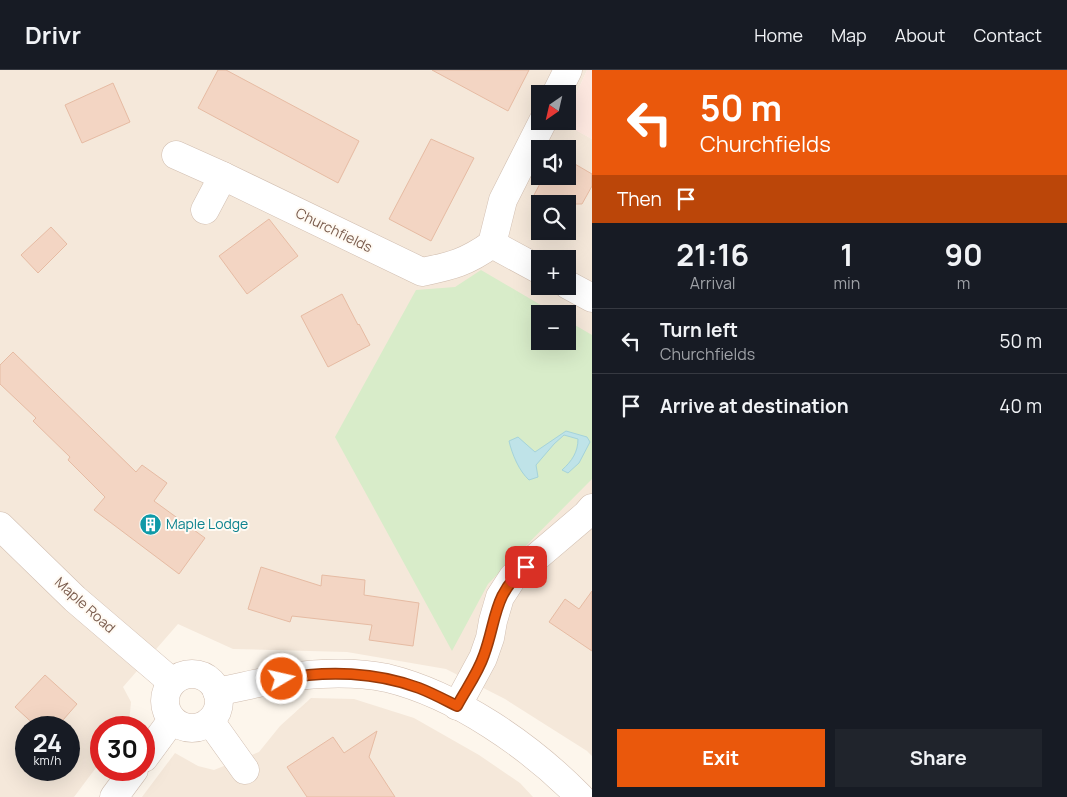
<!DOCTYPE html>
<html lang="en">
<head>
<meta charset="utf-8">
<style>
	:root { --surface:#171b24; --page:#20242c; --text:#f1f3f6; --muted:#9ea1a6; --line:#363941; --accent:#ea580c }
	body { margin:0; font-family:Manrope,sans-serif; background:var(--page); color:var(--text); height:100vh; display:flex; flex-direction:column; font-size:19px; white-space:nowrap }
	* { box-sizing:border-box; margin:0 }
	p { font-size:16px; color:var(--muted) }
	.icon { flex:none; width:28px; height:28px; fill:none; stroke:currentColor; stroke-width:2; stroke-linecap:round; stroke-linejoin:round }
	.map { position:relative; flex:1; overflow:hidden }
	.panel { display:flex; flex-direction:column; background:var(--surface); width:475px }
	.panel>* { flex:none }
	.banner { background:#ea580c; color:#fff; overflow:hidden }
	.needle { width:32px; rotate:214deg }
	.fabs { position:absolute; left:531px; top:15px; display:grid; gap:10px }
	.fabs a { display:grid; place-items:center; width:45px; height:45px; border-radius:0px; background:var(--surface); box-shadow:0 5px 20px #0002; font-size:25px }
	.speed { position:absolute; left:15px; top:646px; display:flex; gap:10px; font-size:25px; font-weight:700; text-align:center }
	.speed>* { display:grid; place-content:center; width:65px; height:65px; border-radius:50%; background:var(--surface); box-shadow:0 5px 20px #0002; line-height:1 }
	.speed small { font-size:12px; font-weight:400 }
	.speed .limit { border:8px solid #d22; background:#fff; color:#111 }
	.pin { position:absolute; display:grid; place-items:center; width:42px; height:42px; color:#fff; margin:-21px; border-radius:10px; box-shadow:0 2px 8px #0006 }
	.me { position:absolute; width:55px; margin:-28px; rotate:81deg; stroke-linejoin:round; filter:drop-shadow(0 0 4px #0008) }
	.turn { display:flex; align-items:center; gap:18px; height:105px; padding:0 25px; font-size:22px }
	.turn .icon { width:65px; height:65px; stroke-width:2.5 }
	.turn b { display:block; font-size:35px; line-height:42px }
	.then { display:flex; align-items:center; height:48px; padding:0 25px; background:#0003; gap:10px; font-size:19px }
	.eta { display:flex; justify-content:space-evenly; align-items:center; height:85px; text-align:center }
	.eta b { font-size:30px; font-weight:700; line-height:35px }
	.button { display:flex; gap:10px; margin-top:auto; padding:10px 25px }
	.button a { flex:1; height:58px; border-radius:0px; background:var(--accent); color:#fff; font-size:20px; font-weight:700; line-height:58px; text-align:center }
	.button a+a { background:var(--page); color:var(--text) }
	ul { padding:0; list-style:none }
	li { display:flex; align-items:center; gap:15px; height:65px; padding:0 25px; border-top:1px solid var(--line) }
	li div { flex:1 }
	li b { display:block; font-size:19px }
	li em { font-style:normal }
	header { display:flex; align-items:center; gap:30px; box-sizing:border-box; height:70px; padding:0 25px; background:var(--surface); border-bottom:1px solid var(--line) }
	header strong { font-size:24px }
	nav { display:flex; gap:28px; margin-inline-start:auto; font-size:18px }
	main { display:flex; flex:1; min-height:0 }
	.map>svg:first-child { display:block }
</style>
</head>
<body>
<header>
<strong>Drivr</strong>
<nav><a>Home</a><a>Map</a><a>About</a><a>Contact</a></nav>
</header>
<main>
<div class="map">
<svg width="592" height="727" viewBox="0 0 592 727">
	<rect width="100%" height="100%" fill="#fdf6ec"/>
	<!-- residential -->
	<g fill="#f5e8da" fill-rule="evenodd">
		<path d="M0,0H587L568,42V24H540V51H563V53L592,69V686L587,681L505,629L446,599L347,582L233,579L178,554L123,617L131,632L129,653L126,657L101,658V691L74,727H0ZM540,79H568V106H540ZM540,134H568V161H540ZM540,189H568V216H540ZM540,244H568V271H540ZM26,658H69V700H26Z"/>
		<path d="M311,628L354,629L414,648L479,685L520,713L533,727H142L175,683L198,696L214,700L259,682L280,656Z"/>
	</g>
	<!-- commercial -->
	<path fill="#fde8e0" d="M587,0H592V69L562,53L563,51H568V42Z"/>
	<!-- green -->
	<path fill="#d8ecc9" d="M481,200L556,244H540V271H568V251L592,265V409L488,514L452,581L335,367L416,220L455,217Z"/>
	<!-- water -->
	<path fill="#bfe3e8" stroke="#a5d3da" d="M566,361L587,367L590,372L579,393L568,403L562,400C572,391 578,382 578,369L564,365L554,374L536,395L538,407L529,410C519,401 512,384 509,371L518,367L535,382Z"/>
	<!-- building -->
	<g fill="#f3d5c3" stroke="#e6bba3">
		<path d="M218,0H226L359,71L338,113L198,38Z"/>
		<path d="M432,0H529L508,41Z"/>
		<path d="M113,13L130,52L82,73L65,35Z"/>
		<path d="M431,69L474,88L431,171L389,149Z"/>
		<path d="M568,90L592,104V116L582,134H551L534,125L544,106H568Z"/>
		<path d="M269,149L298,186L247,224L219,186Z"/>
		<path d="M51,157L67,174L38,203L21,185Z"/>
		<path d="M342,224L358,255L359,254L370,275L328,297L301,246Z"/>
		<path d="M13,282L136,402L142,395L167,413L154,431L205,468L179,504L94,440L105,427L68,390L70,387L33,351L36,348L0,314V295Z"/>
		<path d="M261,497L321,516L322,505L365,510L364,525L419,533L413,576L369,570L372,555L292,546L290,552L248,539Z"/>
		<path d="M592,521V581L549,552L565,529L579,539Z"/>
		<path d="M45,605L77,634L56,658H38L15,637Z"/>
		<path d="M377,661L369,687L395,727H307L287,697L333,667L344,683Z"/>
	</g>
	<g fill="none" stroke-linecap="round" stroke-linejoin="round">
		<defs>
			<g id="minor">
				<path d="M556,24L568,0"/>
				<path d="M176,85L223,106L422,202C452,196 467,192 492,174L503,130L543,51"/>
				<path d="M205,140L223,106"/>
				<path d="M492,174L540,200"/>
				<path d="M568,215L592,228"/>
				<path d="M0,456L75,529L172,612"/>
				<circle cx="192" cy="631" r="27"/>
				<path d="M217,622C252,615 287,605 322,604C343,603 367,604 387,608C457,625 530,676 580,727"/>
				<path d="M457,636L483,588L490,568L493,551L500,527L513,507L586,445L592,438"/>
				<path d="M210,651L245,700"/>
				<path d="M144,688L172,650"/>
				<path d="M114,727L134,700"/>
			</g>
		</defs>
		<!-- minor casing -->
		<use href="#minor" stroke="#d1beb0" stroke-width="29"/>
		<!-- minor -->
		<use href="#minor" stroke="#fff" stroke-width="28"/>
	</g>
	<g fill="none" stroke-linecap="round" stroke-linejoin="round">
		<defs>
			<path id="route" d="M282,609C327,600 376,602 419,618C432,623 445,630 457,636C466,619 478,603 484,585C497,549 493,524 526,497"/>
		</defs>
		<!-- route casing -->
		<use href="#route" stroke="#983908" stroke-width="12"/>
		<!-- route -->
		<use href="#route" stroke="#ea580c" stroke-width="9"/>
	</g>
	<!-- icons -->
	<defs>
		<symbol id="building-disc" viewBox="-11 -11 22 22"><circle r="9.5" fill="#0f9aa8" stroke="#fffaf3"/><path d="M-4-6H4V6H1V3H-1V6H-4ZM-2.5-4.3h1.7v1.8h-1.7ZM.8-4.3h1.7v1.8H.8ZM-2.5-1h1.7V.8h-1.7ZM.8-1h1.7V.8H.8Z" fill="#fff"/></symbol>
	</defs>
	<g fill-rule="evenodd">
		<use href="#building-disc" x="138" y="442" width="25" height="25"/>
	</g>
	<g text-anchor="middle" stroke-width="4" stroke-linejoin="round" paint-order="stroke">
		<!-- street labels -->
		<g font-size="14" fill="#7a5c4d" stroke="#fffaf3">
			<text transform="translate(334 160) rotate(26)" y="5">Churchfields</text>
			<text transform="translate(85 535) rotate(42)" y="5">Maple Road</text>
		</g>
		<!-- culture labels -->
		<g font-size="14" fill="#0d838f" stroke="#fffaf3" text-anchor="start">
			<text x="166" y="459">Maple Lodge</text>
		</g>
	</g>
</svg>
<div class="fabs">
<a><svg class="needle" viewBox="-14 -14 28 28"><path d="M0-13l5 13h-10z" fill="#e53935"/><path d="M0 13l5-13h-10z" fill="#9ea1a6"/></svg></a>
<a><svg class="icon" aria-label="sound" viewBox="0 0 24 24"><path d="M4 9h4l5-4v14l-5-4H4zM17 9q2 3 0 6"/></svg></a>
<a><svg class="icon" aria-label="search" viewBox="0 0 24 24"><circle cx="10" cy="10" r="6"/><path d="M15 15l6 6"/></svg></a>
<a>+</a>
<a>−</a>
</div>
<div class="speed"><div>24<small>km/h</small></div><div class="limit">30</div></div>
<div class="pin" style="left:526px;top:497px;background:#d93025"><svg class="icon" aria-label="arrive" viewBox="0 0 24 24"><path d="M6 21V4h12l-3 4 3 4H6"/></svg></div>
<svg class="me" style="left:282px;top:609px" viewBox="-20 -20 40 40"><circle r="17" fill="#ea580c" stroke="#fff" stroke-width="3"/><path d="M0-11L8 9 0 5-8 9z" fill="#fff"/></svg>
</div>
<section class="panel">
<div class="banner">
<div class="turn"><svg class="icon" aria-label="left" viewBox="0 0 24 24"><path d="M17 20v-9H6M10 6l-5 5 5 5"/></svg><div><b>50 m</b>Churchfields</div></div>
<div class="then">Then<svg class="icon" aria-label="arrive" viewBox="0 0 24 24"><path d="M6 21V4h12l-3 4 3 4H6"/></svg></div>
</div>
<div class="eta">
<div><b>21:16</b><p>Arrival</p></div>
<div><b>1</b><p>min</p></div>
<div><b>90</b><p>m</p></div>
</div>
<ul>
<li><svg class="icon" aria-label="left" viewBox="0 0 24 24"><path d="M17 20v-9H6M10 6l-5 5 5 5"/></svg><div><b>Turn left</b><p>Churchfields</p></div><em>50 m</em></li>
<li><svg class="icon" aria-label="arrive" viewBox="0 0 24 24"><path d="M6 21V4h12l-3 4 3 4H6"/></svg><div><b>Arrive at destination</b></div><em>40 m</em></li>
</ul>
<div class="button"><a>Exit</a><a>Share</a></div>
</section>
</main>
</body>
</html>
